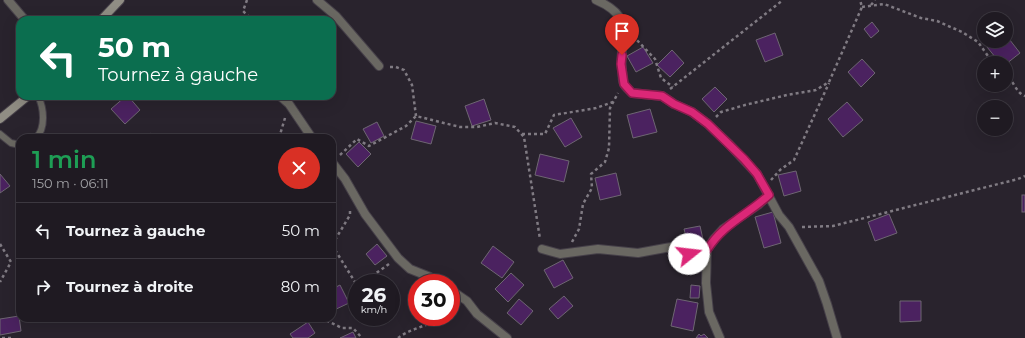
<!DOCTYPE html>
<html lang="fr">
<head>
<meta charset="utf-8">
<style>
	:root { --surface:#1f1a22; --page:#27232a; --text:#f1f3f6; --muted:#a1a1a5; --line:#3c3840 }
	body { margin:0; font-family:Montserrat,sans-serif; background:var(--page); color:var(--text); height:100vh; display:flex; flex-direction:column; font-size:15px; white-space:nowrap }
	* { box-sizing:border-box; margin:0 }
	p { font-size:13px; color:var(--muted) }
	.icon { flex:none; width:22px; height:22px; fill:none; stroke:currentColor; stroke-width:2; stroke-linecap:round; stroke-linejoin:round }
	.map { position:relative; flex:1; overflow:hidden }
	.details { position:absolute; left:16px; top:134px; width:320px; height:188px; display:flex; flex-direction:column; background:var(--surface); border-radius:12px; box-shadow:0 4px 16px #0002,0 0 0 1px var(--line) }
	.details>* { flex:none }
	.guide { position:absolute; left:16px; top:16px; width:320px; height:84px; border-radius:12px; box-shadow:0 4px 16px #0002,0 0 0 1px var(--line); background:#0b6e4f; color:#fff; overflow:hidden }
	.tools { position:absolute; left:977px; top:12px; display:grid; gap:8px }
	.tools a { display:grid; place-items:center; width:36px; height:36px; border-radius:50%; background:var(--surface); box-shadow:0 4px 16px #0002,0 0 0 1px var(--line); font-size:20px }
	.speed { position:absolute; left:348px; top:274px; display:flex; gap:8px; font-size:20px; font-weight:700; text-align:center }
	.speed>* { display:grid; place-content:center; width:52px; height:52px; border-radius:50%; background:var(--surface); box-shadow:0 4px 16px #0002,0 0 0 1px var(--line); line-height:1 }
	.speed small { font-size:10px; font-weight:400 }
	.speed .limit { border:6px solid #d22; background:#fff; color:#111 }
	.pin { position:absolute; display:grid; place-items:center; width:34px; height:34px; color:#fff; margin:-41px -17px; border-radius:50% 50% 50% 0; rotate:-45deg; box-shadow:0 0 4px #0007 }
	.pin .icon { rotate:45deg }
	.me { position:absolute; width:44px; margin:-22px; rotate:74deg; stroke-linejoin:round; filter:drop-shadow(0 0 3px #0008) }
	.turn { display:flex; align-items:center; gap:14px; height:84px; padding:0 16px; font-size:18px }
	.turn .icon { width:52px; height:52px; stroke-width:2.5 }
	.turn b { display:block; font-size:28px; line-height:34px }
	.round { display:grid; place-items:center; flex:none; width:42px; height:42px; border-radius:21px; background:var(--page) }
	.summary { display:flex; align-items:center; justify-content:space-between; height:68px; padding:0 16px }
	h1 { font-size:24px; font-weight:600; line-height:30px; color:#1e9e55 }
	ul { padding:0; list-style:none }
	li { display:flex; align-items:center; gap:12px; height:56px; padding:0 16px; border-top:1px solid var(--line) }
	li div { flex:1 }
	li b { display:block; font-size:15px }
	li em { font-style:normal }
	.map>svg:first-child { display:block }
</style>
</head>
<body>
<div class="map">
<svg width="1025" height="338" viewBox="0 0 1025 338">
	<rect width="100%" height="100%" fill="#29232d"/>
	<!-- building -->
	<g fill="#4b2260" stroke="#6e6672">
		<path d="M872,22L879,31L871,38L864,29Z"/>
		<path d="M775,33L783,55L765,62L756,40Z"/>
		<path d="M1006,35L1020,53L1006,64L1000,63L987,47L996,41H1006Z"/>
		<path d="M643,47L653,63L636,72L627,56Z"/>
		<path d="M672,50L684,63L670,77L657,65Z"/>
		<path d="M862,59L875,73L861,87L848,72Z"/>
		<path d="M715,87L727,99L714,112L702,99Z"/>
		<path d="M126,96H128L140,110L125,124L111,109Z"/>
		<path d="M484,99L491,120L472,126L465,106Z"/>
		<path d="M847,102L863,120L843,137L828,119Z"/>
		<path d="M650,109L657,132L633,138L627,115Z"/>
		<path d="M571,118L582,137L565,147L553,128Z"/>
		<path d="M416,121L436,126L431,144L411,139Z"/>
		<path d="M377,122L384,136L371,143L363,129Z"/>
		<path d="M150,133L156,138H145Z"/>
		<path d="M359,142L371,154L358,167L346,154Z"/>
		<path d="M540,154L569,161L564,182L535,175Z"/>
		<path d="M796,171L801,191L784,196L778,175Z"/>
		<path d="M616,173L621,195L600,200L595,178Z"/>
		<path d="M0,174L10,186L0,193Z"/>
		<rect x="1022" y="195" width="3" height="17"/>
		<path d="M773,212L781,243L764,248L755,217Z"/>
		<path d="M889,214L897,233L875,241L868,222Z"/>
		<path d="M700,226L704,244L689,248L684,229Z"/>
		<path d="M377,244L387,256L375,265L366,254Z"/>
		<path d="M493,246L514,262L502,278L481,263Z"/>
		<path d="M563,260L573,278L554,288L544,270Z"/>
		<path d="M511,273L524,285L508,302L495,289Z"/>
		<path d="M340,285L349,303L332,311V289Z"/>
		<path d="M691,285L700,286L699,298H690Z"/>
		<path d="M564,296L573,306L558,319L549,309Z"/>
		<path d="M519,299L533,311L521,325L507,313Z"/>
		<path d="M677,299L698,303L693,331L671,326Z"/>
		<path d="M900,301H921V321L900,322Z"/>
		<path d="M19,316L21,331L0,335V319Z"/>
		<path d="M308,322L315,333L308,338H293L290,334Z"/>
		<path d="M353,332L356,338H340Z"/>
		<path d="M699,334L701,336L704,334L708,338H696Z"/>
	</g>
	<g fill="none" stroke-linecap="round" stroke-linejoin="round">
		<defs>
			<g id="service">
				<path d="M0,134L11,143L20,145"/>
				<path d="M36,138C46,128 44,108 38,96"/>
			</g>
			<g id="minor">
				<path d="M8,0L25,20"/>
				<path d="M317,0L336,16L379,66"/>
				<path d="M596,0C638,18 618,38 622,71C623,75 622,80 624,84C625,87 630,91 632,93L662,96L674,104L692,112L708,124L728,143L757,174L779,215L789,227L819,281L827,304L837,338"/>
				<path d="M280,96L289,104L312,138"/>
				<path d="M332,162L345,179L365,214L398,258L410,269L430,277L440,283"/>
				<path d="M542,249L560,254L598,249L638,253L682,245L689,254L707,250"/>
				<path d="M451,290L467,301L477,314L507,338"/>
				<path d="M720,338L709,312L706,283L707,250L714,239L723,229L758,205L769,195"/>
			</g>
			<g id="secondary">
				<path d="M101,20L120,0"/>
				<path d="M0,119L28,96"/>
			</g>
		</defs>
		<!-- service casing -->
		<use href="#service" stroke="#464049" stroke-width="8"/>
		<!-- minor casing -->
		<use href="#minor" stroke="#464049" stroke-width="10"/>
		<!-- secondary casing -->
		<use href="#secondary" stroke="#464049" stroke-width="10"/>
		<!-- path -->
		<g stroke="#807b83" stroke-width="2.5" stroke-dasharray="3 3" stroke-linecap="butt">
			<path d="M247,0L243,11L252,20"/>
			<path d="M871,5L875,0"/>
			<path d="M862,7L884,4L921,18L937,21L962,32L978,42L993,63"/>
			<path d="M633,36L655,59L661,78L673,87"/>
			<path d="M390,67H396L404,70L412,85L416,116"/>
			<path d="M1006,72C1012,79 1016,93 1025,96"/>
			<path d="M670,89L783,0"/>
			<path d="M716,117L721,112L745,105L787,95L816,90L829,82L862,7L860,0"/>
			<path d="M522,134H545L554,115L596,108L613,102"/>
			<path d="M279,138L285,118"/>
			<path d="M340,155L357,139L369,146L406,126L416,116L460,127H477L495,123L515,127L524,137L540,239"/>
			<path d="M771,180L780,170L794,160L829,83"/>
			<path d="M802,227L833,226L1018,179L1025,176"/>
			<path d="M572,242L579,229L583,204L592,188L591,174L605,162L609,148L610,108L618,93"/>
			<path d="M0,244L11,262L0,282"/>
			<path d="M332,245L350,215V210"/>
			<path d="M332,245L355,282L362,283"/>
			<path d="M362,283L389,264"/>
			<path d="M451,311L457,307"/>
			<path d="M321,318L342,328H353L362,338"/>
			<path d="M2,338H12"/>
			<path d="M398,338C411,328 429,326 442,317"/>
		</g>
		<!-- service -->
		<use href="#service" stroke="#6a6862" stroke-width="6"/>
		<!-- minor -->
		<use href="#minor" stroke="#6a6862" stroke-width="8"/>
		<!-- secondary -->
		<use href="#secondary" stroke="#908d84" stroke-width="8"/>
	</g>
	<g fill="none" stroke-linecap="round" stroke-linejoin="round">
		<defs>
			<path id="route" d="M622,55L621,64L624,84L632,93L662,96L674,104L692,112L708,124L744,159L757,174L769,195C747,215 723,224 707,250L689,254"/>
		</defs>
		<!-- route casing -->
		<use href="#route" stroke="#8e194d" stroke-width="10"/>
		<!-- route -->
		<use href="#route" stroke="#db2777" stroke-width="7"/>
	</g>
</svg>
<div class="tools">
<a><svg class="icon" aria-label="layers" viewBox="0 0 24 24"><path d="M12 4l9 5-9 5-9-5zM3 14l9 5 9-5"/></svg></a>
<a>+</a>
<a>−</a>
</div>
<div class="speed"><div>26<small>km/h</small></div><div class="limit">30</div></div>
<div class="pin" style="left:622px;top:55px;background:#d93025"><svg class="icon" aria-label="arrive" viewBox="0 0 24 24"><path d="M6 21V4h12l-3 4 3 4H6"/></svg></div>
<svg class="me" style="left:689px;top:254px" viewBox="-20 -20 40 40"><circle r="19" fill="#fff"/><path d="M0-13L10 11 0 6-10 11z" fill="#db2777"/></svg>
<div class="guide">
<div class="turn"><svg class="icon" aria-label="left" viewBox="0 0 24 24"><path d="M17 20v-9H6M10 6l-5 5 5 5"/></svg><div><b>50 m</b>Tournez à gauche</div></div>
</div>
<section class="details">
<div class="summary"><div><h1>1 min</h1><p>150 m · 06:11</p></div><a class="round" style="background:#d93025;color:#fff"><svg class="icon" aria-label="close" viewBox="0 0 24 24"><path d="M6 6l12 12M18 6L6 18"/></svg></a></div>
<ul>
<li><svg class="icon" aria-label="left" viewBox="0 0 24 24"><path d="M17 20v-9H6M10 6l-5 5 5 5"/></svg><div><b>Tournez à gauche</b></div><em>50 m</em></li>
<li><svg class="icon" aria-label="right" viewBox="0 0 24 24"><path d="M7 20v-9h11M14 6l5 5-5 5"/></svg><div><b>Tournez à droite</b></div><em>80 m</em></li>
</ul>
</section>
</div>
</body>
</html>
